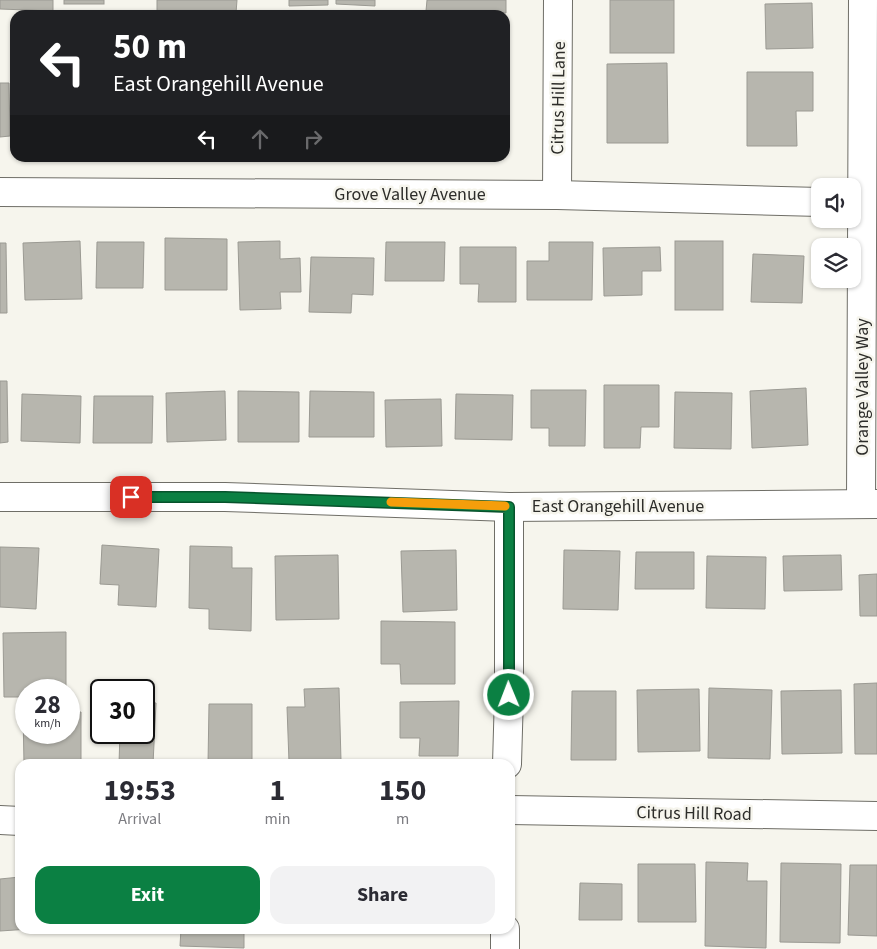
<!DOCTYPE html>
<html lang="en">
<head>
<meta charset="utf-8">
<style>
	:root { --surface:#fff; --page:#f2f2f3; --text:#2b2b33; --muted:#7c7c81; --accent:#0b8043 }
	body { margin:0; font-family:"Source Sans 3",sans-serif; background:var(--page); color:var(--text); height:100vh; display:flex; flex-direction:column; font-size:19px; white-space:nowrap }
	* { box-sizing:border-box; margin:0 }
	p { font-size:16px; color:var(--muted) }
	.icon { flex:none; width:28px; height:28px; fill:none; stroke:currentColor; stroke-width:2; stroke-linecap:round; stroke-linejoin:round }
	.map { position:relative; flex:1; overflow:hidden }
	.details { position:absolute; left:15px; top:759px; width:500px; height:175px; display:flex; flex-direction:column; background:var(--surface); border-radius:15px; box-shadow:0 1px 4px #0004 }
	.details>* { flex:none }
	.guide { position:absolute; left:10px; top:10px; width:500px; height:152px; border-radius:15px; box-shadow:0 1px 4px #0004; background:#202124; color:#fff; overflow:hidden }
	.fabs { position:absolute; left:811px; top:178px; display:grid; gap:10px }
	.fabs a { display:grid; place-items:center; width:50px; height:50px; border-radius:10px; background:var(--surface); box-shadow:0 1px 4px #0004; font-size:25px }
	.speed { position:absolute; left:15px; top:679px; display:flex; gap:10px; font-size:25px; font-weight:700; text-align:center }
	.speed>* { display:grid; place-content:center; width:65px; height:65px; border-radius:50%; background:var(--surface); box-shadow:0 1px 4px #0004; line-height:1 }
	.speed small { font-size:12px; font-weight:400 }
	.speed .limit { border:2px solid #111; border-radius:8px; background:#fff; color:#111 }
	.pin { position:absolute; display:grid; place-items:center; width:42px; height:42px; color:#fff; margin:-21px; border-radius:10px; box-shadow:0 2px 8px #0006 }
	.me { position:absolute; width:55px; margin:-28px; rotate:359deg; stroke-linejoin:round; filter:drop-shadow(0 0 4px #0008) }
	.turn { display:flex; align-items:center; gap:18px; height:105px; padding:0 20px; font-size:22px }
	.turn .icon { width:65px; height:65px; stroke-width:2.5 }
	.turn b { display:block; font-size:35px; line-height:42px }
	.lanes { display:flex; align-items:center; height:48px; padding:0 20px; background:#0003; justify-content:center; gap:25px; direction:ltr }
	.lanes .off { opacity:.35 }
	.eta { display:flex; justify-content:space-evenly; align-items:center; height:85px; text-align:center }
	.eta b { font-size:30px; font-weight:700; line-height:35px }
	.button { display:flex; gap:10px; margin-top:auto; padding:10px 20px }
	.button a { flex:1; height:58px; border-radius:15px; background:var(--accent); color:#fff; font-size:20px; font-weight:700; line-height:58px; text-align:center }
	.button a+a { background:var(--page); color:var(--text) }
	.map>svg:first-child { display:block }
</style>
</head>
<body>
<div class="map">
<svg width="877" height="949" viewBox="0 0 877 949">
	<rect width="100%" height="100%" fill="#f6f5ed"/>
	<!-- building -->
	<g fill="#b7b6ae" stroke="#9b9a93">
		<path d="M0,0H53V11L0,9Z"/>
		<rect x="64" y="0" width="40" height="4"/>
		<path d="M157,0H237L236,13H157Z"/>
		<path d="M289,0H328V5L289,6Z"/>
		<path d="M336,0H375V6L336,4Z"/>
		<path d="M427,0H506V13L426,11Z"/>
		<rect x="610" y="0" width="64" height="53"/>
		<path d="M812,3L813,48L766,49L765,4Z"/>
		<path d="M667,63L668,143H607V64Z"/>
		<path d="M747,72H813V111H796L797,146H747Z"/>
		<path d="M0,83H9L10,136L0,137Z"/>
		<path d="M165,238L227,239V290H165Z"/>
		<path d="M80,241L82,299L25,300L23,243Z"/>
		<path d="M280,241V259L300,258L301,292H280L281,309L240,310L238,242Z"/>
		<rect x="675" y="241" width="48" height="69"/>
		<path d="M97,242H144L143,288H96Z"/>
		<path d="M386,242H445L444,281H385Z"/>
		<path d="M549,242H593L592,300H527V261H549Z"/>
		<path d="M0,243H6L7,313H0Z"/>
		<path d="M460,247H516V302H478L479,284H460Z"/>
		<path d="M660,247L661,271H642V295L604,296L603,248Z"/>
		<path d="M753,254L804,256L802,303L751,302Z"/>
		<path d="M311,257L374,258L373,295L352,294L351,313L309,312Z"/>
		<path d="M0,381H7L8,442L0,443Z"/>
		<path d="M604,385H659V427H641L640,448H604Z"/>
		<path d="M806,388L808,445L752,448L750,391Z"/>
		<path d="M531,390H586L585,446H549V428H531Z"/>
		<path d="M225,391L226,440L167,442L166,393Z"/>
		<path d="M238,391L299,392V442H238Z"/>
		<path d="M310,391L374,392V437H309Z"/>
		<path d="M675,392L732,393L731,449L674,448Z"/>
		<path d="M22,394L81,396L80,443L21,441Z"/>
		<path d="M456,394L513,395L512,440L455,439Z"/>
		<path d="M94,396H153L152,443H93Z"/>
		<path d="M441,399L442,446L386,447L385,400Z"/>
		<path d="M102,545L159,549L156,607L118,605L119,585L100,584Z"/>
		<path d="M190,546L232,547V568H252L251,631L209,629V609L189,608Z"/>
		<path d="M0,547L39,548L36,609L0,607Z"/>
		<path d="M456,550L457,610L403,612L401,551Z"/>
		<path d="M564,550L620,551L618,610L563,609Z"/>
		<path d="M636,552H694V589H635Z"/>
		<path d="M338,555L339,619L276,620L275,556Z"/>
		<path d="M841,555L842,590L784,591L783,556Z"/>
		<path d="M707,556L766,557L765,609L706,608Z"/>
		<path d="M877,574V616H860L859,575Z"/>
		<path d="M381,621L455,622V684H401L400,664H381Z"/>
		<path d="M66,632V690H26V697H4L3,633Z"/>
		<path d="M877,683V754H855L854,684Z"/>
		<path d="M339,688L341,761L289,762L287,707H305L304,689Z"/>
		<path d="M709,688L772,690L770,759L708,758Z"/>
		<path d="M699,689L700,751L638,752L637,690Z"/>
		<path d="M841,690L842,753L782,754L781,691Z"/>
		<path d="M572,691H616V760H571Z"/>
		<path d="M459,701L458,756H419L420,738H400V702Z"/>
		<path d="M144,702L156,703L153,764H119L120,732H144Z"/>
		<path d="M209,704H252V764H208Z"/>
		<path d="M23,712H26V732H69V712H81V764H24Z"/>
		<path d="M706,862L748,863L747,881H767L766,948L705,946Z"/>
		<path d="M781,863L841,864L840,943L780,942Z"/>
		<path d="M638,864H695L696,922H638Z"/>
		<path d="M850,865H877V936L848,935Z"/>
		<path d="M20,877V929H30L0,931V879Z"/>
		<path d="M580,883L622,884V920H579Z"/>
		<path d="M113,929H171V933L113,932Z"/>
		<path d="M181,929H244V948L180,946Z"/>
		<path d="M256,929H312V931Z"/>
		<path d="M324,929H362V931Z"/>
	</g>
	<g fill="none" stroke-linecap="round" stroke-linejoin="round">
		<defs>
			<g id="minor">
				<path d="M0,192L557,195L820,202"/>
				<path d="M557,195L558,0"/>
				<path d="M0,497H225L509,507L877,504"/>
				<path d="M861,504L863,0"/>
				<path d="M507,764L509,695V507"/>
				<path d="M510,810L877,816"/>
				<path d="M0,820L20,821"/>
				<path d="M505,949V929"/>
			</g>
		</defs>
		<!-- minor casing -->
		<use href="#minor" stroke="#6f6e67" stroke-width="30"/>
		<!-- minor -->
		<use href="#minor" stroke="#fff" stroke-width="28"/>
	</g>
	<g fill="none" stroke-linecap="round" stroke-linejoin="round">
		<defs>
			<path id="route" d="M131,497H225L509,507V695"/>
		</defs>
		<!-- route casing -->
		<use href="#route" stroke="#07532c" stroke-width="12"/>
		<!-- route -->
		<use href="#route" stroke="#0b8043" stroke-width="9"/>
		<!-- slow -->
		<path stroke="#f59e0b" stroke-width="9" d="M391,502L505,506"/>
	</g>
	<g text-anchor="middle" stroke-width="5" stroke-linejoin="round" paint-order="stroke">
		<!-- street labels -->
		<g font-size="18" fill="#2d2d2a" stroke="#f6f5ed">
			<text transform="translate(558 98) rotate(-89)" y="6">Citrus Hill Lane</text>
			<text x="410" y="200">Grove Valley Avenue</text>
			<text transform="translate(862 387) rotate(-90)" y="6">Orange Valley Way</text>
			<text x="618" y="512">East Orangehill Avenue</text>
			<text transform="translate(694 813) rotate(1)" y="6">Citrus Hill Road</text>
		</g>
	</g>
</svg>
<div class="fabs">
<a><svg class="icon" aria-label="sound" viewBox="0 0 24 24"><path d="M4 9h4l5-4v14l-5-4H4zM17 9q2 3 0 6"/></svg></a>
<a><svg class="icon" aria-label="layers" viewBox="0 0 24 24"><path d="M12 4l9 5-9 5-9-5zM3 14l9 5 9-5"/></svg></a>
</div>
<div class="speed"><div>28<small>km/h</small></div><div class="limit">30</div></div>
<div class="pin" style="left:131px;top:497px;background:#d93025"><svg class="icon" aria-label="arrive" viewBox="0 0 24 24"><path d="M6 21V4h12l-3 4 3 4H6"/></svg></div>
<svg class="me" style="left:509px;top:695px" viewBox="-20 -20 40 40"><circle r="17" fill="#0b8043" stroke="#fff" stroke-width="3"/><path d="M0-11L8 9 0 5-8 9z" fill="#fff"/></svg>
<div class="guide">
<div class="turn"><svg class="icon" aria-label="left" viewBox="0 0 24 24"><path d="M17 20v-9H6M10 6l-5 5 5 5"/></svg><div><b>50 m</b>East Orangehill Avenue</div></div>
<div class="lanes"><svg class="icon" aria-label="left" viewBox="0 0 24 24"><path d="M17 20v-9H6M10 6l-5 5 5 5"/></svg><svg class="icon off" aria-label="ahead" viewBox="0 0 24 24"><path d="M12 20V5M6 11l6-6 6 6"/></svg><svg class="icon off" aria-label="right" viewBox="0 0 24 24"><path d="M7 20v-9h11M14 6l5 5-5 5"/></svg></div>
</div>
<section class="details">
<div class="eta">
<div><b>19:53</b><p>Arrival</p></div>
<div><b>1</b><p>min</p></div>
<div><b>150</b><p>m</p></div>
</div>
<div class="button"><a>Exit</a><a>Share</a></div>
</section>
</div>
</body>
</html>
